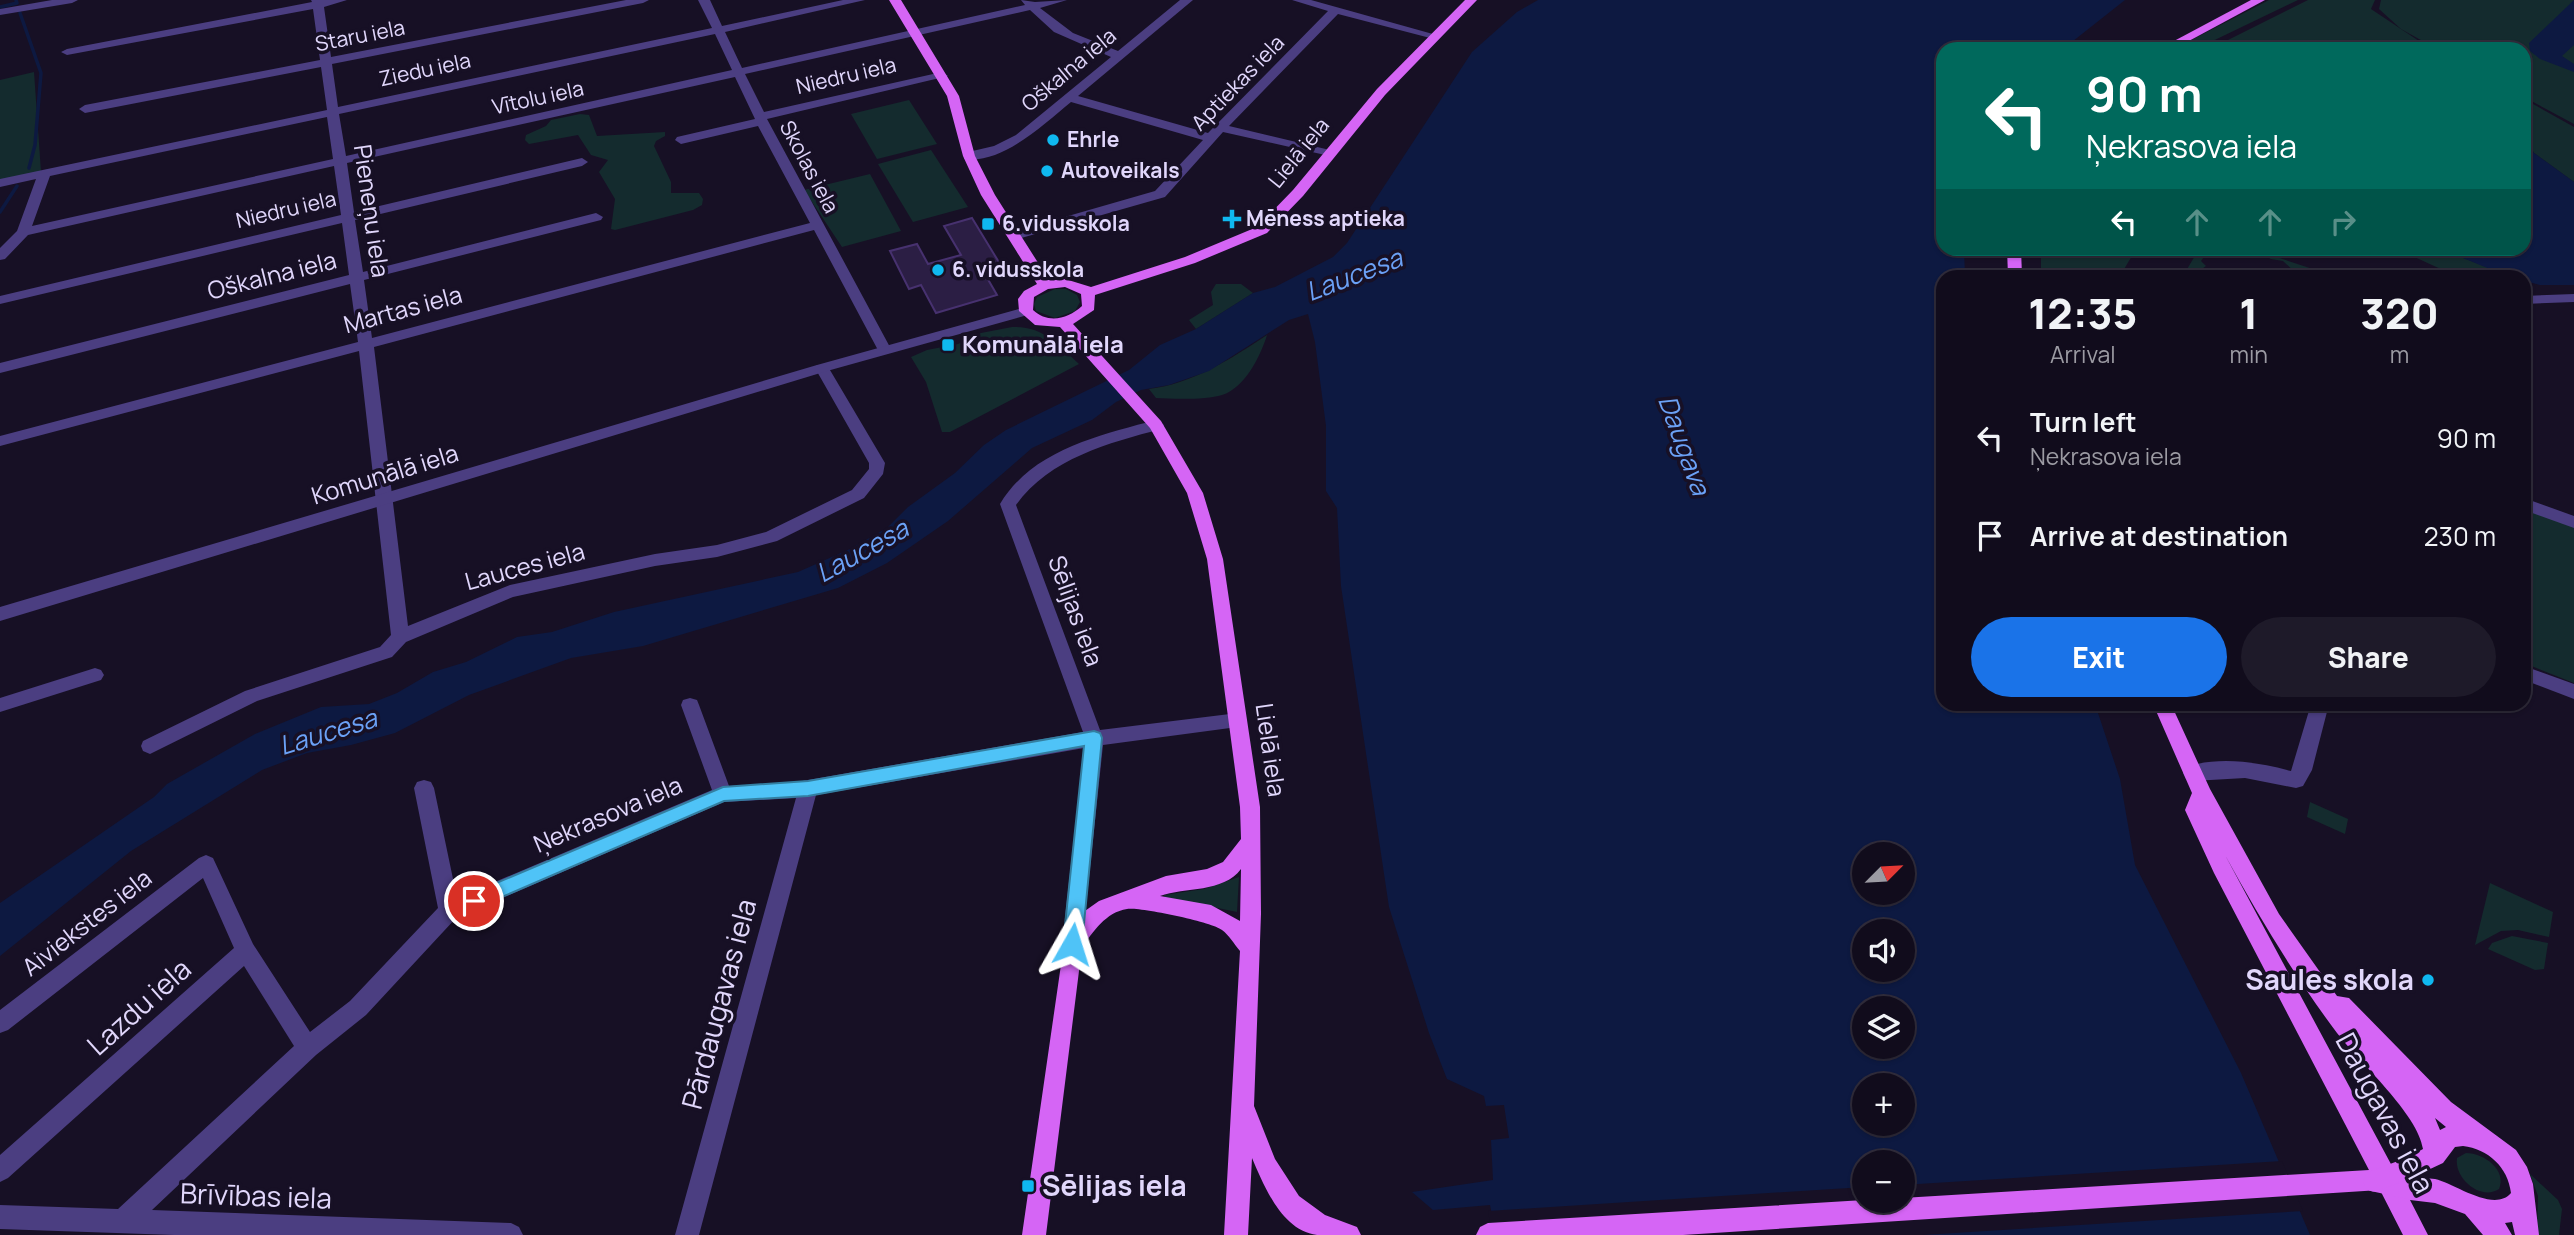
<!DOCTYPE html>
<html lang="en">
<head>
<meta charset="utf-8">
<style>
	:root { --surface:#110c1c; --page:#1e1a29; --text:#f1f3f6; --muted:#9c9ba3; --line:#302c3b; --accent:#1a73e8 }
	body { margin:0; font-family:Manrope,sans-serif; background:var(--page); color:var(--text); height:100vh; display:flex; flex-direction:column; font-size:26px; white-space:nowrap }
	* { box-sizing:border-box; margin:0 }
	p { font-size:23px; color:var(--muted) }
	.icon { flex:none; width:38px; height:38px; fill:none; stroke:currentColor; stroke-width:2; stroke-linecap:round; stroke-linejoin:round }
	.map { position:relative; flex:1; overflow:hidden }
	.details { position:absolute; left:1936px; top:270px; width:595px; height:441px; display:flex; flex-direction:column; background:var(--surface); border-radius:21px; box-shadow:0 2px 5px #0004,0 0 0 2px var(--line) }
	.details>* { flex:none }
	.hud { position:absolute; left:1936px; top:42px; width:595px; height:214px; border-radius:21px; box-shadow:0 2px 5px #0004,0 0 0 2px var(--line); background:#00695c; color:#fff; overflow:hidden }
	.needle { width:46px; rotate:66deg }
	.controls { position:absolute; left:1852px; top:842px; display:grid; gap:14px }
	.controls a { display:grid; place-items:center; width:63px; height:63px; border-radius:50%; background:var(--surface); box-shadow:0 2px 5px #0004,0 0 0 2px var(--line); font-size:35px }
	.pin { position:absolute; display:grid; place-items:center; width:60px; height:60px; color:#fff; margin:-30px; border:4px solid #fff; border-radius:50%; box-shadow:0 2px 7px #0007 }
	.me { position:absolute; width:77px; margin:-38px; rotate:6deg; stroke-linejoin:round; filter:drop-shadow(0 0 5px #0008) }
	.turn { display:flex; align-items:center; gap:24px; height:147px; padding:0 35px; font-size:32px }
	.turn .icon { width:91px; height:91px; stroke-width:2.5 }
	.turn b { display:block; font-size:49px; line-height:60px }
	.lanes { display:flex; align-items:center; height:66px; padding:0 35px; background:#0003; justify-content:center; gap:35px; direction:ltr }
	.lanes .off { opacity:.35 }
	.eta { display:flex; justify-content:space-evenly; align-items:center; height:119px; text-align:center }
	.eta b { font-size:42px; font-weight:800; line-height:49px }
	.primary-button { display:flex; gap:14px; margin-top:auto; padding:14px 35px }
	.primary-button a { flex:1; height:80px; border-radius:42px; background:var(--accent); color:#fff; font-size:28px; font-weight:800; line-height:80px; text-align:center }
	.primary-button a+a { background:var(--page); color:var(--text) }
	ul { padding:0; list-style:none }
	li { display:flex; align-items:center; gap:21px; height:98px; padding:0 35px }
	li div { flex:1 }
	li b { display:block; font-size:26px }
	li em { font-style:normal }
	.map>svg:first-child { display:block }
</style>
</head>
<body>
<div class="map">
<svg width="2574" height="1235" viewBox="0 0 2574 1235">
	<rect width="100%" height="100%" fill="#171025"/>
	<!-- green -->
	<g fill="#142b2e">
		<path d="M2269,0H2298L2196,49H2174Z"/>
		<path d="M2308,0H2375L2371,9L2431,49H2210Z"/>
		<path d="M2381,0H2574V124L2524,97V49H2437L2401,29L2379,9Z"/>
		<path d="M34,72L41,172L0,180V80Z"/>
		<path d="M2524,99L2574,127V182L2534,153L2524,138Z"/>
		<path d="M909,100L937,144L877,159L851,114Z"/>
		<path d="M580,114L589,115L597,136L665,132V136L656,141L654,146L671,182V193H699L703,199L702,205L693,210L615,230L611,229L615,199L599,172L608,160L591,155L578,135L529,144L525,140L526,135L546,126L551,120Z"/>
		<path d="M931,150L968,207L913,222L878,164Z"/>
		<path d="M870,174L901,231L842,247L804,190Z"/>
		<path d="M2217,248L2252,249L2334,276L2297,274L2283,261L2271,259L2255,251L2220,252L2218,255L2204,257L2201,261L2206,266L2199,271L2203,276H2183L2196,254Z"/>
		<path d="M2041,249V248L2136,249L2120,276H2041Z"/>
		<path d="M2397,249H2441L2509,276H2456Z"/>
		<path d="M1216,284H1241L1253,293L1196,329L1189,320L1213,305L1211,292Z"/>
		<path d="M1055,289H1066L1077,295L1080,302L1075,311L1055,318L1036,311L1034,304L1037,297Z"/>
		<path d="M1012,327C1043,326 1058,344 1079,364L950,432H942L926,382L911,357L927,350L958,344L981,333Z"/>
		<path d="M1267,335C1261,355 1245,388 1222,395C1207,400 1173,399 1156,398L1149,389C1192,384 1231,359 1267,335Z"/>
		<path d="M2524,508L2574,526V683L2524,663Z"/>
		<path d="M2310,802L2348,819L2345,834L2307,817Z"/>
		<path d="M1239,877L1237,912L1165,897L1164,895L1204,889Z"/>
		<path d="M2490,883L2553,912L2549,937L2518,930L2501,931L2475,945Z"/>
		<path d="M2512,936L2548,943L2544,969L2535,970L2488,949L2492,943Z"/>
		<path d="M2466,1153C2484,1153 2507,1170 2499,1189C2481,1201 2454,1179 2457,1158Z"/>
		<path d="M2530,1174L2558,1200L2562,1209L2559,1235H2537L2538,1196Z"/>
	</g>
	<!-- water -->
	<g fill="#0d1941" fill-rule="evenodd">
		<path d="M1538,0H2125L2063,49H1942V248L1964,249L1965,276H1942V704H2095L2120,779L2135,865L2241,1073L2310,1235H1496L1490,1205L1433,1210L1412,1192L1493,1180L1491,1140L1509,1138L1504,1105L1486,1106L1484,1096L1447,1079L1429,1033L1389,907L1341,586L1337,508L1326,491V426L1315,342L1308,314L1289,320L1209,371L1169,385L1141,390L1116,402L1092,420L1032,448L948,521L887,563L838,588L643,646L571,658L469,695L395,733L351,745L307,753L262,770L131,851L0,956V903L154,797L167,784L255,734L321,707L369,704L397,693L433,672L466,662L517,637L552,632L614,612L798,572L850,549L887,528L908,507L955,473L984,445L1006,430L1129,370L1160,345L1196,329L1253,293L1275,287L1333,257L1347,243L1472,52L1517,12ZM1864,854H1902V892H1864ZM1864,931H1902V970H1864ZM1864,1008H1902V1046H1864ZM1864,1085H1902V1124H1864ZM1864,1162H1902V1200H1864Z"/>
		<path d="M2574,0V45L2562,56L2574,64V72L2540,59L2530,51L2529,43Z"/>
		<path d="M2524,138L2534,153L2574,182V285H2540L2525,281L2524,276H2507L2441,249L2524,248V237L2529,234L2527,222L2530,215L2524,205Z"/>
	</g>
	<!-- pier -->
	<path fill="#171025" d="M2282,1161L2303,1211L1923,1235H1492L1488,1211L1864,1187V1200H1902V1185Z"/>
	<g fill="none" stroke-linecap="round" stroke-linejoin="round">
		<!-- stream -->
		<g stroke="#0d1941" stroke-width="3.5">
			<path d="M0,7L17,3L16,0"/>
			<path d="M20,13L41,73L35,145L29,168"/>
			<path d="M0,212L17,186"/>
		</g>
	</g>
	<!-- building -->
	<path fill="#2b1e44" stroke="#47316f" stroke-width="2" d="M972,218L1000,264L982,269L997,295L936,313L921,285L909,289L890,251L917,244L928,264L961,255L944,226Z"/>
	<g fill="none" stroke-linecap="round" stroke-linejoin="round">
		<!-- minor -->
		<g fill="#4b3e81" fill-rule="evenodd">
			<path d="M52,0H78L72,3L0,15V9Z"/>
			<path d="M311,0H347L324,7L331,57L626,0H649L643,3L332,64L338,107L712,28L698,0H710L722,26L843,0H865L725,32L742,68L1025,5L1021,0L1035,2L1067,0L1040,8L1073,33L1118,51L1180,0H1193L1078,96L1208,133L1328,11L1292,0H1311L1440,36L1434,39L1338,14L1229,126L1334,151V157L1223,132L1165,197L1014,240L1007,236L1009,233L1155,191L1203,140L1071,102C1044,124 1002,165 964,159V153L994,146L1016,135L1111,57L1054,32L1030,10L745,74L764,112L942,72L948,76L767,119L891,349L889,352H879L814,230L374,347L408,626L510,585L655,554L717,545L766,532L852,490L869,469V463L815,368L817,365H827L885,463L883,474L864,498L777,541L717,557L655,566L513,597L406,642L392,657L257,701L150,754L143,751L141,746L143,741L245,691L380,647L391,635L359,351L0,446V436L358,342L350,284L0,373V363L349,275L342,223L0,304V296L341,215L334,166L28,235L5,259L0,260V248L17,231L36,179L0,187V179L327,110L321,67L85,113L79,109L85,105L320,60L313,9L67,55L61,52L67,49L312,2ZM715,34L732,70L346,156L339,114ZM735,77L755,119L677,137L675,140L681,144L758,126L810,223L372,338L364,280L601,220L603,217L596,213L363,272L355,220L582,166L588,162L582,158L354,212L347,163ZM327,117L333,159L32,226L50,176Z"/>
			<path d="M2574,294V302L2524,304V296Z"/>
			<path d="M1156,420L1164,425L1161,429C1109,443 1050,458 1016,505L1100,730L1238,713L1245,716L1247,721L1245,726L1103,745L1082,944L1079,951L1072,954L1065,951L1062,944L1084,748L816,795L699,1235H675L796,798L724,802L456,918L366,1015L316,1055L152,1210L511,1223L519,1227L523,1235H174L0,1229V1205L118,1209L294,1046L244,966L8,1178L0,1182V1155L234,948L203,878L8,1030L0,1033V1010L199,858L206,855L213,858L253,944L310,1032L350,1001L438,908L414,788L417,782L424,780L431,782L434,788L457,898L712,790L681,705L683,700L690,698L697,700L699,705L729,786L791,783L1083,732L1000,504C1032,450 1100,435 1156,420Z"/>
			<path d="M2524,498L2574,516V528L2524,510Z"/>
			<path d="M2524,666L2574,684V699L2524,680Z"/>
			<path d="M95,668L101,670L104,675L101,680L0,712V698Z"/>
			<path d="M2311,704H2329L2312,770L2303,786L2296,788L2245,778L2193,781L2186,779L2183,773L2186,767C2219,756 2258,762 2291,771Z"/>
		</g>
		<!-- tertiary -->
		<path fill="#4b3e81" fill-rule="evenodd" d="M1026,307L1031,308V314L827,371L0,621V607L817,365Z"/>
		<!-- primary -->
		<g fill="#d565f5" fill-rule="evenodd">
			<path d="M889,0H901L959,96L975,156L995,195L1049,280L1065,279L1091,287L1185,257L1257,227L1293,190L1377,89L1465,0H1477L1385,95L1303,196L1267,233L1195,263L1095,295L1094,310L1073,324L1161,421L1203,493L1223,559L1260,807L1261,914L1254,1106L1275,1159L1299,1196L1325,1215L1357,1227L1361,1235C1347,1235 1331,1235 1317,1235C1282,1231 1264,1186 1252,1158L1248,1235H1224L1240,951C1234,944 1229,935 1222,930C1212,922 1140,907 1127,909C1106,912 1093,932 1082,947L1046,1235H1022L1065,937L1082,913L1099,901L1166,876L1207,869L1223,862L1241,839L1240,807L1207,559L1187,493L1150,428L1060,327L1035,325L1019,311L1018,299L1024,291L1037,284L981,195L963,156L947,96ZM1065,287L1081,294L1082,306C1068,319 1048,324 1033,310L1034,297L1048,289ZM1241,869L1240,921L1211,905L1160,896C1185,887 1223,893 1241,869Z"/>
			<path d="M2251,0H2265L2174,49H2159Z"/>
			<path d="M2007,248H2021L2022,276H2008Z"/>
			<path d="M2153,704H2171L2210,789L2279,914L2337,996L2349,998L2451,1102L2516,1150L2527,1167L2533,1184L2539,1235H2515L2512,1222L2505,1223L2512,1235H2483L2465,1214L2435,1203L2410,1200L2428,1235H2403L2380,1190L1683,1235H1476L1480,1227L1488,1223L1864,1200H1902V1198L2369,1170L2214,873L2185,810L2192,793ZM2225,855C2259,917 2295,977 2337,1033C2360,1063 2418,1114 2423,1149L2392,1166ZM2435,1118L2446,1127L2440,1130ZM2463,1146C2488,1149 2508,1167 2511,1193C2494,1213 2456,1184 2435,1179C2428,1178 2420,1178 2413,1177L2443,1163L2455,1147Z"/>
		</g>
		<!-- primary-bridge -->
		<g stroke="#d565f5" stroke-width="21">
			<path d="M2374,1181L2411,1189"/>
			<path d="M2374,1181L2401,1171"/>
		</g>
	</g>
	<!-- route -->
	<path fill="#4fc3f7" stroke="#337fa1" stroke-width="2" d="M1094,731L1100,733L1102,738L1082,944L1079,951L1072,953L1066,951L1063,944L1084,746L808,796L724,801L481,906L474,909L468,906L465,901L468,895L723,787L808,781Z"/>
	<!-- markers -->
	<g fill="#0fb8f0" stroke="#171025" stroke-width="2.5">
		<circle cx="1053" cy="140" r="7"/>
		<circle cx="1047" cy="171" r="7"/>
		<path d="M1228.5 208.5h7v7h7v7h-7v7h-7v-7h-7v-7h7z"/>
		<rect x="981" y="217" width="14" height="14" rx="3.5"/>
		<circle cx="938" cy="270" r="7"/>
		<rect x="941" y="338" width="14" height="14" rx="3.5"/>
		<circle cx="2428" cy="980" r="7"/>
		<rect x="1021" y="1179" width="14" height="14" rx="3.5"/>
	</g>
	<g text-anchor="middle" stroke-width="7" stroke-linejoin="round" paint-order="stroke">
		<!-- far-street labels -->
		<g font-size="21" fill="#e1d7fc" stroke="#171025">
			<text transform="translate(360 36) rotate(-11)" y="7">Staru iela</text>
			<text transform="translate(425 70) rotate(-12)" y="7">Ziedu iela</text>
			<text transform="translate(1069 70) rotate(-40)" y="7">Oškalna iela</text>
			<text transform="translate(846 76) rotate(-13)" y="7">Niedru iela</text>
			<text transform="translate(1238 83) rotate(-46)" y="7">Aptiekas iela</text>
			<text transform="translate(538 98) rotate(-12)" y="7">Vītolu iela</text>
			<text transform="translate(1299 153) rotate(-51)" y="7">Lielā iela</text>
			<text transform="translate(809 167) rotate(62)" y="7">Skolas iela</text>
			<text transform="translate(286 210) rotate(-13)" y="7">Niedru iela</text>
		</g>
		<!-- far-poi labels -->
		<g font-size="21" font-weight="bold" fill="#e1d7fc" stroke="#171025" text-anchor="start">
			<text x="1067" y="147">Ehrle</text>
			<text x="1061" y="178">Autoveikals</text>
			<text x="1246" y="226">Mēness aptieka</text>
			<text x="1002" y="231">6.vidusskola</text>
			<text x="952" y="277">6. vidusskola</text>
		</g>
		<!-- street labels -->
		<g font-size="24" fill="#e1d7fc" stroke="#171025">
			<text transform="translate(371 211) rotate(82)" y="8">Pieneņu iela</text>
			<text transform="translate(272 276) rotate(-14)" y="8">Oškalna iela</text>
			<text transform="translate(403 310) rotate(-15)" y="8">Martas iela</text>
			<text transform="translate(385 475) rotate(-17)" y="8">Komunālā iela</text>
			<text transform="translate(525 567) rotate(-15)" y="8">Lauces iela</text>
			<text transform="translate(1075 611) rotate(70)" y="8">Sēlijas iela</text>
			<text transform="translate(1270 750) rotate(82)" y="8">Lielā iela</text>
			<text transform="translate(608 815) rotate(-23)" y="8">Ņekrasova iela</text>
			<text transform="translate(87 923) rotate(-38)" y="8">Aiviekstes iela</text>
		</g>
		<!-- poi labels -->
		<g font-size="24" font-weight="bold" fill="#e1d7fc" stroke="#171025" text-anchor="start">
			<text x="962" y="353">Komunālā iela</text>
		</g>
		<!-- water labels -->
		<g font-size="26" font-style="italic" fill="#6ba1f6" stroke="#171025">
			<text transform="translate(1354 275) rotate(-21)" y="9">Laucesa</text>
			<text transform="translate(1684 445) rotate(70)" y="9">Daugava</text>
			<text transform="translate(862 551) rotate(-29)" y="9">Laucesa</text>
			<text transform="translate(328 732) rotate(-17)" y="9">Laucesa</text>
		</g>
		<!-- near-poi labels -->
		<g font-size="28" font-weight="bold" fill="#e1d7fc" stroke="#171025" text-anchor="end">
			<text x="2414" y="990">Saules skola</text>
			<text x="1042" y="1196" text-anchor="start">Sēlijas iela</text>
		</g>
		<!-- near-street labels -->
		<g font-size="28" fill="#e1d7fc" stroke="#171025">
			<text transform="translate(719 1004) rotate(-75)" y="10">Pārdaugavas iela</text>
			<text transform="translate(139 1007) rotate(-42)" y="10">Lazdu iela</text>
			<text transform="translate(2385 1113) rotate(62)" y="10">Daugavas iela</text>
			<text transform="translate(256 1196) rotate(2)" y="10">Brīvības iela</text>
		</g>
	</g>
</svg>
<div class="controls">
<a><svg class="needle" viewBox="-14 -14 28 28"><path d="M0-13l5 13h-10z" fill="#e53935"/><path d="M0 13l5-13h-10z" fill="#9c9ba3"/></svg></a>
<a><svg class="icon" aria-label="sound" viewBox="0 0 24 24"><path d="M4 9h4l5-4v14l-5-4H4zM17 9q2 3 0 6"/></svg></a>
<a><svg class="icon" aria-label="layers" viewBox="0 0 24 24"><path d="M12 4l9 5-9 5-9-5zM3 14l9 5 9-5"/></svg></a>
<a>+</a>
<a>−</a>
</div>
<div class="pin" style="left:474px;top:901px;background:#d93025"><svg class="icon" aria-label="arrive" viewBox="0 0 24 24"><path d="M6 21V4h12l-3 4 3 4H6"/></svg></div>
<svg class="me" style="left:1072px;top:944px" viewBox="-20 -20 40 40"><path d="M0-17L14 15 0 8-14 15z" fill="#4fc3f7" stroke="#fff" stroke-width="4"/></svg>
<div class="hud">
<div class="turn"><svg class="icon" aria-label="left" viewBox="0 0 24 24"><path d="M17 20v-9H6M10 6l-5 5 5 5"/></svg><div><b>90 m</b>Ņekrasova iela</div></div>
<div class="lanes"><svg class="icon" aria-label="left" viewBox="0 0 24 24"><path d="M17 20v-9H6M10 6l-5 5 5 5"/></svg><svg class="icon off" aria-label="ahead" viewBox="0 0 24 24"><path d="M12 20V5M6 11l6-6 6 6"/></svg><svg class="icon off" aria-label="ahead" viewBox="0 0 24 24"><path d="M12 20V5M6 11l6-6 6 6"/></svg><svg class="icon off" aria-label="right" viewBox="0 0 24 24"><path d="M7 20v-9h11M14 6l5 5-5 5"/></svg></div>
</div>
<section class="details">
<div class="eta">
<div><b>12:35</b><p>Arrival</p></div>
<div><b>1</b><p>min</p></div>
<div><b>320</b><p>m</p></div>
</div>
<ul>
<li><svg class="icon" aria-label="left" viewBox="0 0 24 24"><path d="M17 20v-9H6M10 6l-5 5 5 5"/></svg><div><b>Turn left</b><p>Ņekrasova iela</p></div><em>90 m</em></li>
<li><svg class="icon" aria-label="arrive" viewBox="0 0 24 24"><path d="M6 21V4h12l-3 4 3 4H6"/></svg><div><b>Arrive at destination</b></div><em>230 m</em></li>
</ul>
<div class="primary-button"><a>Exit</a><a>Share</a></div>
</section>
</div>
</body>
</html>
